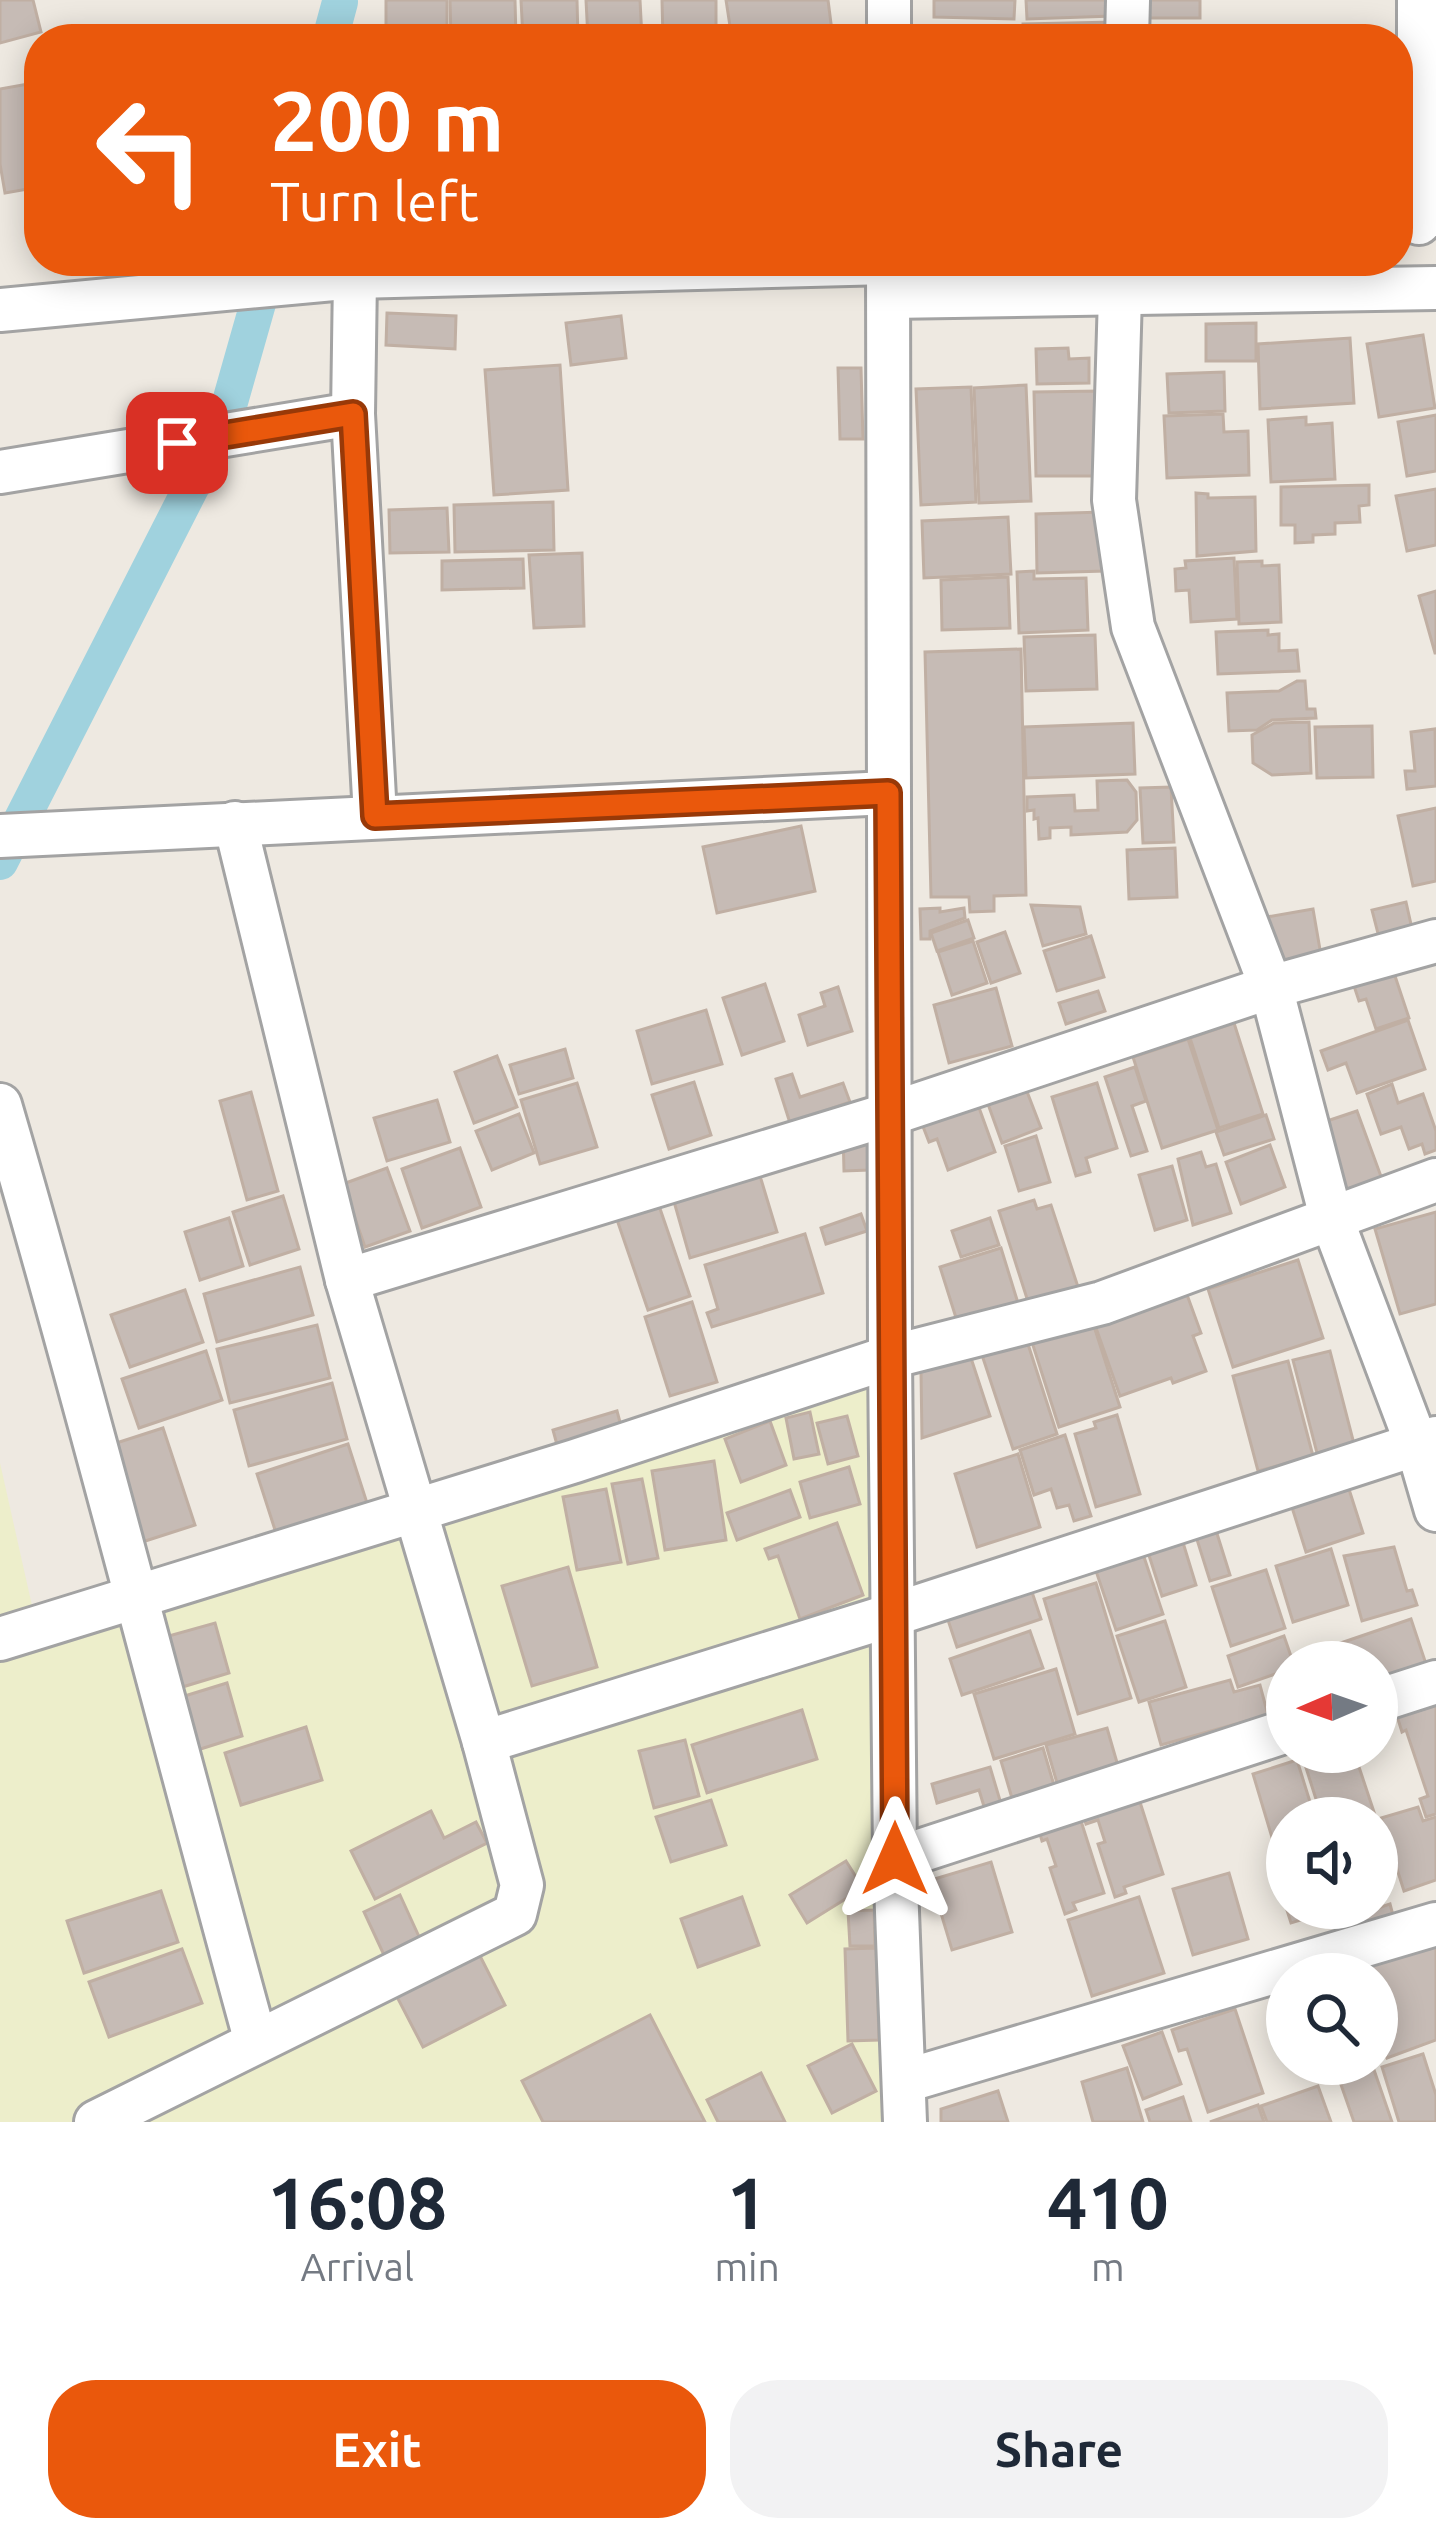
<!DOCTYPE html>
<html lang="en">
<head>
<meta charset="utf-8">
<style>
	:root { --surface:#fff; --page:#f2f2f3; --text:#1f2937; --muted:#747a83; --accent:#ea580c }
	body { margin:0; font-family:Ubuntu,sans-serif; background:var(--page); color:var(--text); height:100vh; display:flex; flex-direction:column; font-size:45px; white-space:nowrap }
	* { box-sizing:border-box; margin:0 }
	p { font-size:39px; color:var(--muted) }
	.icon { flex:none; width:66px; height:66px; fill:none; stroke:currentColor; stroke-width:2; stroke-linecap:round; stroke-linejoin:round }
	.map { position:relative; height:2122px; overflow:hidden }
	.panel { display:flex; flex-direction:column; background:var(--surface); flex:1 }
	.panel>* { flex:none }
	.top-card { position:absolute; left:24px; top:24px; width:1389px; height:252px; border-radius:48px; box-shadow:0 6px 30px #0003; background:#ea580c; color:#fff; overflow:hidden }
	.needle { width:78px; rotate:268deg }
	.fabs { position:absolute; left:1266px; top:1641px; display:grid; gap:24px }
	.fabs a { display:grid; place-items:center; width:132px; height:132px; border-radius:50%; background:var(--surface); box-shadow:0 6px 30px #0003; font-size:60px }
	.pin { position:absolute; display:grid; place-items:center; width:102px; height:102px; color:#fff; margin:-51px; border-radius:24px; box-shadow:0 6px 18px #0006 }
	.me { position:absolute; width:132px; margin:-66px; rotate:0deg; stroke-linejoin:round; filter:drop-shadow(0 0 9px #0008) }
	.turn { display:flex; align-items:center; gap:42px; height:252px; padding:0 48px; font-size:54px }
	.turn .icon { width:156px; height:156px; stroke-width:2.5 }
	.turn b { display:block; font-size:84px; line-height:102px }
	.eta { display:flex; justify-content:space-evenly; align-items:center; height:204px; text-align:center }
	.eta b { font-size:72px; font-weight:700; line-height:84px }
	.primary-button { display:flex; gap:24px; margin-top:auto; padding:24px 48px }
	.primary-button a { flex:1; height:138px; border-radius:48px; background:var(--accent); color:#fff; font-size:48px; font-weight:700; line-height:138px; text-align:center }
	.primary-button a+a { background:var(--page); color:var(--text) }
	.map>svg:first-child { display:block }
</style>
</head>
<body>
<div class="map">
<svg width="1436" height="2122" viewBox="0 0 1436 2122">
	<rect width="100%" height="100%" fill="#eee9e1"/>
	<!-- farmland -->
	<g fill="#edeecb">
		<path d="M882,1368L898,2122H0V1662Z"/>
		<path d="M0,1463L33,1610L0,1620Z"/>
	</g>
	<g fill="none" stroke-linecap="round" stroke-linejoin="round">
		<!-- canal -->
		<g stroke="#a0d2de" stroke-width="36">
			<path d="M330,39L340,2"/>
			<path d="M0,862L224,423L270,261"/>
		</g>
	</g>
	<!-- building -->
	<g fill="#c6bbb5" stroke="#c0afa3" stroke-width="3">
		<path d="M0,0H33L41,32L0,43Z"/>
		<rect x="386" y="0" width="61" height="39"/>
		<path d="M450,0H515L516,39H451Z"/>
		<path d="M521,0H577L578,39H523Z"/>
		<path d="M586,0H640L642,39H588Z"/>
		<path d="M662,0H716V39H663Z"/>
		<path d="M726,0H828L833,39H732Z"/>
		<path d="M934,0H1015L1014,19L934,17Z"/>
		<path d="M1026,0H1112L1113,16L1027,19Z"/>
		<rect x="1148" y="0" width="52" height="18"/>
		<path d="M1114,22V39H1023V24Z"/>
		<path d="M1220,27V39H1144V30Z"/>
		<rect x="943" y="31" width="72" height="8"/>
		<path d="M39,82V187L5,193L0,164V89Z"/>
		<path d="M387,313L456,316L455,349L386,345Z"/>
		<path d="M621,316L626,358L571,365L566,323Z"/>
		<path d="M1256,323V361H1206V324Z"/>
		<path d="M1423,335L1435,408L1379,417L1367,344Z"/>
		<path d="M1350,338L1354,403L1260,409L1258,344Z"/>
		<path d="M1068,348L1069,359L1089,358V383L1037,384L1036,349Z"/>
		<path d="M560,365L568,490L494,495L485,370Z"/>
		<path d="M838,368H861L863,439H840Z"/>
		<path d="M1224,372L1225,411L1169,413L1167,374Z"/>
		<path d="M1026,385L1031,501L979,503L974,388Z"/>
		<path d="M971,387L976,502L921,505L916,389Z"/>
		<path d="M1099,391L1100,476H1036L1034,392Z"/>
		<path d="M1223,414L1224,432L1248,431L1249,475L1167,478L1164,416Z"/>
		<path d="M1436,415V471L1407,476L1398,422Z"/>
		<path d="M1306,417V425L1332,423L1335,479L1271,482L1268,420Z"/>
		<path d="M1369,485V505L1359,506L1360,522L1335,523V534L1313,535V542L1295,543V525H1281V487Z"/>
		<path d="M1436,489V545L1407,551L1396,496Z"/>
		<path d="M1196,493L1208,494V498L1255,497L1256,551L1197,556Z"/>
		<path d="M553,502L554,550L455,552L454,505Z"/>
		<path d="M447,508L449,552L390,553L389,510Z"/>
		<path d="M1103,512L1105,571L1037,573L1036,514Z"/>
		<path d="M1008,517L1011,574L924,578L922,521Z"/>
		<path d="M582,553L584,626L534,628L529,555Z"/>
		<path d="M1234,558L1237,619L1191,622L1189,590L1176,591L1175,569L1186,568L1185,561Z"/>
		<path d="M523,559L524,588L442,590V561Z"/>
		<path d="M1262,561V566L1279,565L1281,622L1239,624L1237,562Z"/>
		<path d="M1034,571V579L1086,578L1088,630L1019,633L1017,572Z"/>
		<path d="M1008,577L1010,628L942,630L941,580Z"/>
		<path d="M1436,591V653H1435L1419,596Z"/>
		<path d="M1268,630V635L1279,634V651L1297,650L1299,671L1218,674L1216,632Z"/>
		<path d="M1095,635L1097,689L1026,691L1024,637Z"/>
		<path d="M1021,649L1026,895L994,896V911L970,912L969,897H931L925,652Z"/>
		<path d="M1297,681H1305L1307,709H1315L1316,718L1272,720L1257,730L1229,731L1227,693L1279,691Z"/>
		<path d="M1309,722L1311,773L1272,775L1253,763L1252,735L1274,723Z"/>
		<path d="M1133,723L1135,774L1026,778L1024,727Z"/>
		<path d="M1372,726L1373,777L1317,778L1315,727Z"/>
		<path d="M1435,729L1436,786L1407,789L1405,771H1415L1411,732Z"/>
		<path d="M1127,780L1136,792L1137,820L1127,832L1071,835V827L1050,828V838L1039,839L1038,818L1034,819V810L1027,811V797L1074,795L1075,811L1098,810L1097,781Z"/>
		<path d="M1171,787L1174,842L1143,843L1140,788Z"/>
		<path d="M1436,808V881L1413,886L1398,816Z"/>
		<path d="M801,826L815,891L717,913L703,847Z"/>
		<path d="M1175,848L1177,897L1129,899L1127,850Z"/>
		<path d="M1406,902L1415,942L1382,949L1372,910Z"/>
		<path d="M1031,905L1080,907L1086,934L1043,946Z"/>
		<path d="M940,908V912L964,908L965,918L930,931V939H921L920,909Z"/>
		<path d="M1313,909L1323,967L1272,976L1261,918Z"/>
		<path d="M968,920L974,938L937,951L931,933Z"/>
		<path d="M1005,932L1020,973L991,983L977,942Z"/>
		<path d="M1091,936L1104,977L1057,991L1044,951Z"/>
		<path d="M973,941L987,983L952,995L938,952Z"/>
		<path d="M1393,970L1409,1018L1376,1029L1366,999L1359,1001L1353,983Z"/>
		<path d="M765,984L784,1041L742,1055L723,998Z"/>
		<path d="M838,987L852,1031L808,1045L799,1015L825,1006L821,993Z"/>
		<path d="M996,988L1012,1046L949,1063L934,1005Z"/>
		<path d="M1098,991L1105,1011L1066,1024L1059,1003Z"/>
		<path d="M706,1010L722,1064L652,1084L637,1031Z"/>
		<path d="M1408,1020L1425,1069L1357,1093L1346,1063L1328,1070L1321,1051Z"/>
		<path d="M1234,1023L1263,1114L1219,1128L1190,1038Z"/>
		<path d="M1188,1039L1218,1130L1162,1148L1133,1057Z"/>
		<path d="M565,1049L573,1078L519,1094L510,1065Z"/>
		<path d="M497,1056L517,1107L474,1123L455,1072Z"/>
		<path d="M1135,1067L1146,1101L1132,1106L1147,1151L1131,1156L1105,1077Z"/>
		<path d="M792,1074L800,1097L843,1083L850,1102L790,1123L776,1079Z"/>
		<path d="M694,1082L711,1135L669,1149L652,1095Z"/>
		<path d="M577,1083L597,1147L540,1164L521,1100Z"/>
		<path d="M1097,1083L1117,1148L1086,1158L1090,1172L1076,1176L1052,1097Z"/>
		<path d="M1392,1084L1398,1103L1423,1094L1436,1131V1150L1425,1154L1422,1144L1409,1149L1401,1127L1381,1134L1367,1094Z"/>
		<path d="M1026,1089L1041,1128L1002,1143L988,1104Z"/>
		<path d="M973,1091L995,1152L948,1170L937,1139L929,1142L917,1111Z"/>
		<path d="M251,1092L278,1191L247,1200L220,1101Z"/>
		<path d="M437,1100L450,1142L387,1161L374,1118Z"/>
		<path d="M1357,1111L1386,1190L1349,1203L1321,1123Z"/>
		<path d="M519,1114L534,1153L492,1170L476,1131Z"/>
		<path d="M1266,1115L1274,1139L1224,1155L1216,1132Z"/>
		<path d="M868,1132L869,1170L844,1171L843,1133Z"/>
		<path d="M1036,1136L1050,1182L1019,1191L1005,1146Z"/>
		<path d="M1270,1145L1285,1187L1241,1204L1226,1162Z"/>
		<path d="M460,1148L481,1207L422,1228L402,1169Z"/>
		<path d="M1201,1152L1206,1167L1216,1164L1231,1213L1193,1225L1178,1159Z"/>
		<path d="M757,1166L777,1232L690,1258L671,1191Z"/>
		<path d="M1172,1166L1187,1220L1155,1230L1139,1175Z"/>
		<path d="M387,1168L410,1231L365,1247L343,1184Z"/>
		<path d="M283,1196L299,1249L250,1265L233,1212Z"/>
		<path d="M656,1197L690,1296L648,1310L614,1211Z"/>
		<path d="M1034,1200L1037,1209L1051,1205L1080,1293L1030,1308L999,1211Z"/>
		<path d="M1436,1212V1304L1400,1314L1375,1229Z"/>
		<path d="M861,1214L867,1231L826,1244L821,1228Z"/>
		<path d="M229,1218L243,1266L200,1280L185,1232Z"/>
		<path d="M990,1218L999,1245L961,1257L952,1231Z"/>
		<path d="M805,1234L823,1293L712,1327L707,1313L718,1309L705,1265Z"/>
		<path d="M1001,1248L1018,1303L957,1321L940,1267Z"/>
		<path d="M1298,1260L1323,1338L1233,1367L1208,1289Z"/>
		<path d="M300,1267L313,1315L217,1342L204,1294Z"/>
		<path d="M185,1290L203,1342L130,1367L111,1315Z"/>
		<path d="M1186,1292L1201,1333L1193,1336L1206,1371L1173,1383L1171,1378L1120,1396L1095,1325Z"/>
		<path d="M692,1302L717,1382L670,1396L645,1317Z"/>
		<path d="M1092,1320L1120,1407L1059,1427L1031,1339Z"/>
		<path d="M317,1325L330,1378L230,1403L217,1349Z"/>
		<path d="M1027,1341L1057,1434L1013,1449L982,1355Z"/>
		<path d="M206,1351L222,1400L139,1428L122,1379Z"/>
		<path d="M1330,1351L1354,1444L1317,1453L1293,1360Z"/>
		<path d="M970,1355L990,1416L922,1438L921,1372Z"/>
		<path d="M1288,1361L1313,1456L1258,1471L1233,1376Z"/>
		<path d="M332,1383L347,1439L249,1466L234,1410Z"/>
		<path d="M617,1411L624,1437L560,1456L553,1430Z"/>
		<path d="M810,1412L819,1454L794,1459L786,1418Z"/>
		<path d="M1117,1415L1140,1494L1096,1507L1075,1434L1096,1428L1094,1422Z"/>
		<path d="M847,1416L858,1456L828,1464L817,1423Z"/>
		<path d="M770,1421L786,1465L741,1482L725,1439Z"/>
		<path d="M163,1428L195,1525L139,1543L107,1446Z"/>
		<path d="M1065,1435L1091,1516L1074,1521L1069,1505L1057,1508L1051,1489L1034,1495L1020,1450Z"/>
		<path d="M348,1444L367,1503L276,1533L257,1474Z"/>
		<path d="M1018,1454L1040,1527L977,1547L955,1474Z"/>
		<path d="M714,1461L726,1540L665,1550L652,1471Z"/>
		<path d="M849,1467L860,1504L810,1518L800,1482Z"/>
		<path d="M642,1479L658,1558L628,1564L612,1484Z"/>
		<path d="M1347,1483L1363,1533L1306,1552L1290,1501Z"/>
		<path d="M606,1489L621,1562L577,1570L563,1497Z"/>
		<path d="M790,1490L800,1517L737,1540L727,1513Z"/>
		<path d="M837,1523L863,1595L800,1619L778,1556L769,1559L765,1549Z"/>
		<path d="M1214,1524L1230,1575L1210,1581L1194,1530Z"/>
		<path d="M1181,1536L1196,1585L1162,1596L1146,1546Z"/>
		<path d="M1394,1547L1407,1591L1412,1590L1417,1605L1362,1621L1344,1556Z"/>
		<path d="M1331,1549L1348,1605L1293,1622L1276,1566Z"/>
		<path d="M1143,1554L1163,1614L1116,1630L1096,1571Z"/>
		<path d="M568,1567L597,1667L532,1686L502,1586Z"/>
		<path d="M1266,1570L1285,1628L1231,1646L1212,1587Z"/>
		<path d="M1029,1583L1041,1619L957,1647L945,1611Z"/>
		<path d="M1096,1583L1131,1698L1078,1714L1044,1599Z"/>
		<path d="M1411,1619L1426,1664L1377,1680V1662H1327L1323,1649Z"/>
		<path d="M1165,1621L1186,1687L1139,1702L1117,1636Z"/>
		<path d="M215,1623L229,1673L179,1688L165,1637Z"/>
		<path d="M1030,1631L1043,1668L962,1695L950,1659Z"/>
		<path d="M1284,1636L1293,1662H1287V1670L1238,1687L1228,1656Z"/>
		<path d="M1056,1669L1075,1734L994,1759L974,1694Z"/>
		<path d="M1230,1680L1234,1692L1260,1685L1268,1715L1161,1745L1149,1702Z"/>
		<path d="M227,1683L242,1736L194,1751L178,1698Z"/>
		<path d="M1436,1703V1814L1426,1817L1420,1799L1428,1796L1406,1730L1402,1732L1397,1716Z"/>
		<path d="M802,1710L817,1759L707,1793L692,1745Z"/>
		<path d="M306,1727L322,1780L241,1805L225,1753Z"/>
		<path d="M1107,1728L1118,1766L1057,1783L1046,1745Z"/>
		<path d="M685,1740L699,1796L654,1808L639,1751Z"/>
		<path d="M1043,1748L1056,1792L1014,1805L1001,1761Z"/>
		<path d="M1301,1752H1354L1375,1815L1322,1818Z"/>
		<path d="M1297,1760L1315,1818H1287V1848L1276,1851L1253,1774Z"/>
		<path d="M990,1767L1002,1807L986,1813L979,1790L937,1803L932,1784Z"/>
		<path d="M1139,1799L1163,1874L1124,1887L1126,1893L1115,1897L1098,1844L1105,1842L1098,1820L1086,1824L1084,1817Z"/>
		<path d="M711,1800L726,1845L671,1862L656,1817Z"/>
		<path d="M1418,1807L1423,1821L1436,1817V1880L1404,1891L1381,1818Z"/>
		<path d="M431,1811L444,1838L476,1822L487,1843L375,1899L351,1851Z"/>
		<path d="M1081,1821L1104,1893L1073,1903L1076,1910L1065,1914L1050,1868L1056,1866L1047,1839L1042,1841L1040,1834Z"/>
		<path d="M1287,1858V1908H1340L1291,1923L1272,1863Z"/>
		<path d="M846,1861L863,1888L807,1923L790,1895Z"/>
		<path d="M991,1862L1012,1932L952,1950L931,1880Z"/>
		<path d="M1229,1873L1248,1939L1193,1955L1173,1889Z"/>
		<path d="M161,1891L178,1942L84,1973L67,1921Z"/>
		<path d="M400,1895L426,1952L390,1968L364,1912Z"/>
		<path d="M742,1897L759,1945L698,1967L681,1919Z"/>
		<path d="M1139,1897L1164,1973L1092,1996L1068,1920Z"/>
		<path d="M1390,1904L1394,1919L1360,1931L1352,1908L1372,1910Z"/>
		<path d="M874,1910L875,1946H850L848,1911Z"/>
		<path d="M1436,1942V2040L1387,2058L1377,2029V1974L1356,1971Z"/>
		<path d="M876,1948L879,2040L848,2041L845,1949Z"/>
		<path d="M182,1949L202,2003L109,2037L89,1982Z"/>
		<path d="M478,1952L505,2005L423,2047L396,1995Z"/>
		<path d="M1235,2009L1263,2093L1208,2112L1187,2049L1179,2051L1172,2030Z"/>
		<path d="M650,2015L705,2122H543L522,2081Z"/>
		<path d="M1162,2032L1181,2084L1143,2099L1123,2046Z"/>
		<path d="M852,2044L876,2091L832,2113L808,2066Z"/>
		<path d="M1423,2054L1436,2095V2122H1399L1382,2067Z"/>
		<path d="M1373,2067L1392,2122H1354L1339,2079Z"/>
		<path d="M1127,2068L1143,2122H1093L1082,2082Z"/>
		<path d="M761,2073L785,2122H718L707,2100Z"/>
		<path d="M1318,2086L1331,2122H1267L1261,2106Z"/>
		<path d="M998,2091L1008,2122H941V2109Z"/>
		<path d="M1183,2097L1191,2122H1150L1146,2110Z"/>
		<path d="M1258,2105L1264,2122H1210Z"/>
	</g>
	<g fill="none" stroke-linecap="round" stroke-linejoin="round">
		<defs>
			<g id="street">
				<path d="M1419,0V223"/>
				<path d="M889,39V0"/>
				<path d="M1127,39L1128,0"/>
				<path d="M888,261L890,1357L895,1859L905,2122"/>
				<path d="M1121,261L1114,500L1133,627L1271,987L1331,1217L1417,1445L1436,1510"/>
				<path d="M355,277L353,414L375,816"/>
				<path d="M889,297L1436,288"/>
				<path d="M0,310L355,277L888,263"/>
				<path d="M0,472L353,414"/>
				<path d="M0,836L888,793"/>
				<path d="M0,1105C91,1416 170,1730 256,2042"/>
				<path d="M347,1280L890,1114L1271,987L1436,941"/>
				<path d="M0,1639L575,1461L890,1357L1102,1303L1436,1180"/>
				<path d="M1377,1701L1436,1682"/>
				<path d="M484,1742L895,1614L1436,1438"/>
				<path d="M895,1859L1287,1731"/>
				<path d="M905,2081L1436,1924"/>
				<path d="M96,2122L515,1914L522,1885L484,1742L347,1280L235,823"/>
			</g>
		</defs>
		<!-- street casing -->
		<use href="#street" stroke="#a3a3a3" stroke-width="48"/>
		<!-- street -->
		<use href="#street" stroke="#fff" stroke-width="42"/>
	</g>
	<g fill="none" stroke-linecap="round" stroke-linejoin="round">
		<defs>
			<path id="route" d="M177,443L353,414L375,816L888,793L895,1859"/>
		</defs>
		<!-- route casing -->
		<use href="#route" stroke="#983908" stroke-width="30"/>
		<!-- route -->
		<use href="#route" stroke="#ea580c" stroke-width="21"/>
	</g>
</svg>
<div class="fabs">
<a><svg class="needle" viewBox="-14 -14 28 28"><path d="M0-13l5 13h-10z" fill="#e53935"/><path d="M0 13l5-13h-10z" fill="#747a83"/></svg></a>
<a><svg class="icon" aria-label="sound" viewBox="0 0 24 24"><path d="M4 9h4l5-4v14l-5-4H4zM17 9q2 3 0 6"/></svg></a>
<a><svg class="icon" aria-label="search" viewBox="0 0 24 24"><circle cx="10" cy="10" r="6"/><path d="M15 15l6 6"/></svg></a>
</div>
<div class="pin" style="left:177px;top:443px;background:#d93025"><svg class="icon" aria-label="arrive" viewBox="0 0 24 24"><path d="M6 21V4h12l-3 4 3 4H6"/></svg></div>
<svg class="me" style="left:895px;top:1859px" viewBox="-20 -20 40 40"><path d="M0-17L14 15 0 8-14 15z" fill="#ea580c" stroke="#fff" stroke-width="4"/></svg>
<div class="top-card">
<div class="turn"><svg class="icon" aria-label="left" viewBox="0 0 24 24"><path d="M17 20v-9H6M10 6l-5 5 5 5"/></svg><div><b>200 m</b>Turn left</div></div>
</div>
</div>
<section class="panel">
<div class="eta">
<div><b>16:08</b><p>Arrival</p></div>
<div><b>1</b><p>min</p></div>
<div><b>410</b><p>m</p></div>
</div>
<div class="primary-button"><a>Exit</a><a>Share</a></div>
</section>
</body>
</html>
